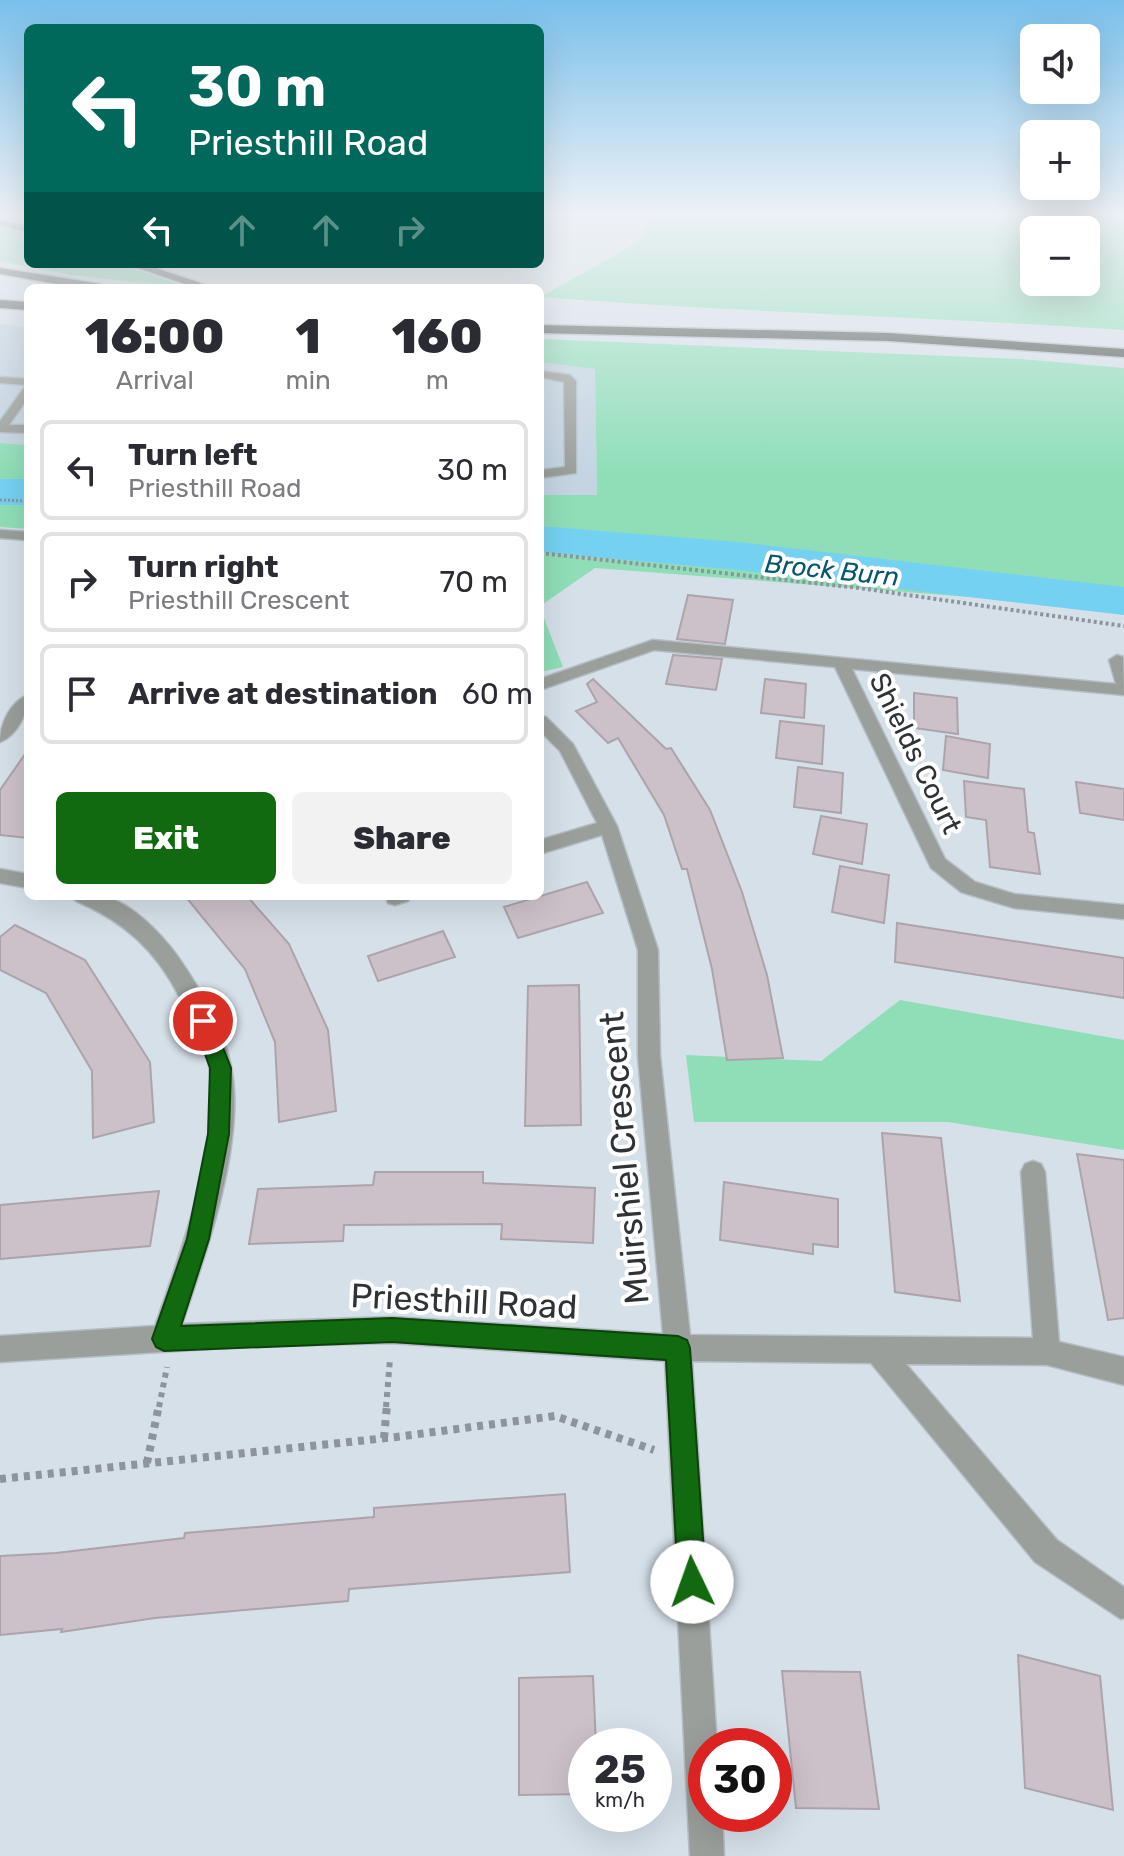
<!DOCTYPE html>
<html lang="en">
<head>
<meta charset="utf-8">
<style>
	:root { --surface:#fff; --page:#f2f2f3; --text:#2b2b33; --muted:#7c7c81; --line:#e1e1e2; --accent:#116910 }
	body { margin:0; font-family:Rubik,sans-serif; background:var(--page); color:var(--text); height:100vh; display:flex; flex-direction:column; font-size:30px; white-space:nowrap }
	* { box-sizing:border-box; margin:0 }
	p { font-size:26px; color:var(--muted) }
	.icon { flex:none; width:44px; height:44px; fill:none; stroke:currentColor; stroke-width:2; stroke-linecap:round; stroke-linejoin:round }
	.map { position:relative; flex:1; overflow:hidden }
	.side { position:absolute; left:24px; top:284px; width:520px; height:616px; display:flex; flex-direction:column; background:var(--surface); border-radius:12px; box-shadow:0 8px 32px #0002 }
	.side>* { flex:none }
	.top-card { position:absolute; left:24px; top:24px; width:520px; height:244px; border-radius:12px; box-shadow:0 8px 32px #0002; background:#00695c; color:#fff; overflow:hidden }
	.tools { position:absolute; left:1020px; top:24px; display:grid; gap:16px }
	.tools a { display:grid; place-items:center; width:80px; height:80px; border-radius:12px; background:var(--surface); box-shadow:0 8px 32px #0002; font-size:40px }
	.speed { position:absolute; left:568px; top:1728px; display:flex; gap:16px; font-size:40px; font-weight:700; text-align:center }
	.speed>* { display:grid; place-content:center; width:104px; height:104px; border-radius:50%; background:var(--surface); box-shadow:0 8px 32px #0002; line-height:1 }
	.speed small { font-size:20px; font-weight:400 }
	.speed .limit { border:12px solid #d22; background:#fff; color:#111 }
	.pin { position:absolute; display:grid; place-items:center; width:68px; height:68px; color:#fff; margin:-34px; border:4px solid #fff; border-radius:50%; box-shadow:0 2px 8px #0007 }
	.me { position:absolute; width:88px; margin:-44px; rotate:357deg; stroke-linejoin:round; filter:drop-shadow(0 0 6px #0008) }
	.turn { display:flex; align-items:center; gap:28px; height:168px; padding:0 32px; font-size:36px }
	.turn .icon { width:104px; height:104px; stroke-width:2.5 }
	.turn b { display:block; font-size:56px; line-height:68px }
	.lanes { display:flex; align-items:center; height:76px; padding:0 32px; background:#0003; justify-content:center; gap:40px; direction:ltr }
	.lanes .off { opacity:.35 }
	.eta { display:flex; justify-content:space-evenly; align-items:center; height:136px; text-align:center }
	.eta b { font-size:48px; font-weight:800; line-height:56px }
	.primary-button { display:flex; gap:16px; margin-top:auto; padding:16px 32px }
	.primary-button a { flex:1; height:92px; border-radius:12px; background:var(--accent); color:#fff; font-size:32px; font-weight:800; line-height:92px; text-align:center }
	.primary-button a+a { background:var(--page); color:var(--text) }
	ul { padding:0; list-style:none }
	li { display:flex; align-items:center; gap:24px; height:100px; margin:0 16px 12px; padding:0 16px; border:4px solid var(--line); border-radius:12px }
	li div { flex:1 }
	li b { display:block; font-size:30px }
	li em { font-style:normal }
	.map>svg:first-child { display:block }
</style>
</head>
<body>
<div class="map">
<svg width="1124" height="1856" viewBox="0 0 1124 1856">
	<rect width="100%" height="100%" fill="#d6e0e9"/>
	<!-- built -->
	<g fill="#c4d4e2">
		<path d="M0,324L28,328V445L0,443Z"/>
		<path d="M540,362L595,369L597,495H540Z"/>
	</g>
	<!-- green -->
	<g fill="#8fdeb8" fill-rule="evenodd">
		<path d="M654,215H1124V330C929,317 735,312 540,297L637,243ZM1034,230H1086V282H1034Z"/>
		<path d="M0,227L28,234V264H118L190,288L71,275L0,261Z"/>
		<path d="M540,339L1021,359L1124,368V609L595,568L540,606V495H597L595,369L540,362Z"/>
		<path d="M0,443L28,445V529L0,527Z"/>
		<path d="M540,608L563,667L540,672Z"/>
		<path d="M900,1000L1124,1040V1150L948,1122H694L686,1055L821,1061Z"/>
	</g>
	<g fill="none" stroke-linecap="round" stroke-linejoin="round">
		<!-- river -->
		<g fill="#75d1f2" fill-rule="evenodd">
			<rect x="0" y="479" width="28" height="26"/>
			<path d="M540,526L738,542L1124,587V615L738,570L540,552Z"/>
		</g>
	</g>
	<!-- building -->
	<g fill="#ccc1c9" stroke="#ada3ab" stroke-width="2">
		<path d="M688,595L733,600L725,644L677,639Z"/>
		<path d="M673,655L722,659L716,690L666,684Z"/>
		<path d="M593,679L666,749L671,748L710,810L742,892L767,975L783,1058L727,1060L712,969L687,869H682L664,815L618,738L608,743L576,711L597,702L587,684Z"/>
		<path d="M765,679L806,684L804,718L761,713Z"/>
		<path d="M914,693L957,698L958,734L914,728Z"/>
		<path d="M780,721L824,726L822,764L776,758Z"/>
		<path d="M946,736L990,744L988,778L943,770Z"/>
		<path d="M28,750V838L0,835V790Z"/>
		<path d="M798,767L843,773L841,813L794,807Z"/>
		<path d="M964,781L1024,789L1028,832L1034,833L1040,874L990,867L986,820L966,817Z"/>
		<path d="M1076,782L1124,789V820L1080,813Z"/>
		<path d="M821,816L867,824L862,864L813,854Z"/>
		<path d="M840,866L889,875L884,923L832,912Z"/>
		<path d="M587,882L603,913L518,938L504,907Z"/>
		<path d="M185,896H247L289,944L328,1030L336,1111L279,1122L275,1042L245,969Z"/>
		<path d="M897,923L1124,958V998L895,962Z"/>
		<path d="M15,925L85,960L150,1062L154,1122L93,1138L92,1071L46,993L0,970V937Z"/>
		<path d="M443,931L455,957L378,981L368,956Z"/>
		<path d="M579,985L581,1125L525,1126L528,986Z"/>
		<path d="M882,1133L941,1138L960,1301L895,1292Z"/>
		<path d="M1077,1154L1124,1160V1318L1108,1320Z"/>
		<path d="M375,1172H483V1183L595,1188L593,1243L501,1239L502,1224L344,1225L343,1241L249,1244L258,1189L373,1185Z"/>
		<path d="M724,1182L838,1199V1247L813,1244V1254L720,1240Z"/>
		<path d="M159,1191L150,1246L0,1259V1205Z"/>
		<path d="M565,1494L570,1572L349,1589L348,1601L155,1618L61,1632L62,1629L0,1635V1556L56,1553L184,1538L185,1533L374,1517V1508Z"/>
		<path d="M1018,1655L1100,1676L1113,1810L1025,1788Z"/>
		<path d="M782,1671L860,1672L879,1809L796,1808Z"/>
		<path d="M593,1676L596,1746H586V1794L519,1795V1678Z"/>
	</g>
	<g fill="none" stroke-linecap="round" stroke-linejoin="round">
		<defs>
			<g id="minor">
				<path d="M540,371L570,375L576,381V473L540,478V470L565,467V460L564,382L540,377Z"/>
				<path d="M0,377L28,379V385L0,383Z"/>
				<path d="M28,387V398L9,425H28V433L0,432V421L24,388Z"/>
				<path d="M0,530L28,532V540L0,538Z"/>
				<path d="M653,640L1116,684L1109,660L1117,655L1123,657L1124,695L852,669L945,859L975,882L1014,894L1124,905V919L1014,908L961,892L931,868L835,667L654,650L540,690V679Z"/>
				<path d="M28,695C28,712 18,735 0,742C0,724 10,702 28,695Z"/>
				<path d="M540,716L546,717L573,744L617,826L658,950L660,1056L690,1335L1033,1338L1021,1172L1025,1164L1033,1161L1041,1164L1045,1172L1059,1342L1124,1357V1385L1047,1365L906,1364L1057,1540L1124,1587V1618L1121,1619L1035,1562L871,1363L692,1361L717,1746H706V1814H722L724,1856H690L665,1361L392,1343L256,1346L0,1362V1336L155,1326C180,1254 223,1141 209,1065C204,1041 191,1020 180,998C157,952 124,921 76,901L73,896C83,896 95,894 104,896C133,904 162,934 179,958C199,987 222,1026 230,1062C248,1136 206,1254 182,1324L392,1317L663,1334L638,1056V950L602,835L540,854V840L597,823L560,751L540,731Z"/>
				<path d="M0,869L28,874V888L0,883Z"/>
				<path d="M386,896H411L408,901L395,905L388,903Z"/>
			</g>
			<g id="highway">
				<path d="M0,220L28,226V232L0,226Z"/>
				<path d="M126,264H144L215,288H197Z"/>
				<path d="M0,268L101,284L107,288H80L0,274Z"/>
				<path d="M0,300L28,302V310L0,308Z"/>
				<path d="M540,325L888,333L1124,349V357L888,341L540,333Z"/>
			</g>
		</defs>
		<!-- minor casing -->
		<use href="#minor" stroke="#b5bdc5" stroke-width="3"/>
		<!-- highway casing -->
		<use href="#highway" stroke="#b5bdc5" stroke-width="3"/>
		<!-- path-far3 -->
		<path stroke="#8d949b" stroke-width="3" stroke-dasharray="2 2" stroke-linecap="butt" d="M0,500L28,501"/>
		<!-- path-far2 -->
		<path stroke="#8d949b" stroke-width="4" stroke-dasharray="3 3" stroke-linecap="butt" d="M540,553L859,588L1124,626"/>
		<!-- path-far1 -->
		<g stroke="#8d949b" stroke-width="6" stroke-dasharray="5 5" stroke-linecap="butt">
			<path d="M159,1407L167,1367"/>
			<path d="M386,1407L390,1359"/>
		</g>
		<!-- path -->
		<g stroke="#8d949b" stroke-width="8" stroke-dasharray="6 6" stroke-linecap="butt">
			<path d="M384,1438L387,1405"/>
			<path d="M147,1463L159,1405"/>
			<path d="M0,1479L396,1437L555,1416L654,1450"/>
		</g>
		<!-- minor -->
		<use href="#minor" fill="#9a9f9b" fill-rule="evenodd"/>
		<!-- highway -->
		<use href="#highway" fill="#4d5650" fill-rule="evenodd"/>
	</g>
	<!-- sky -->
	<linearGradient id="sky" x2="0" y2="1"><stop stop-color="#7ac0ec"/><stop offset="0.45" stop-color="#edf1f5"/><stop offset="1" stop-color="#edf1f5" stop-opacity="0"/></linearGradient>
	<rect width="1124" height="475" fill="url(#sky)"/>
	<!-- route -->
	<path fill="#116910" stroke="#0b440a" stroke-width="2" d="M203,1013L210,1015L231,1068L229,1134L209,1239L181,1326L392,1318L678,1336L687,1340L690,1348L706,1582L702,1592L692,1596L682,1592L678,1582L666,1360L392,1342L164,1351L156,1347L152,1339L187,1239L208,1134L210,1068L193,1021L196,1015Z"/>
	<g text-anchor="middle" stroke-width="8" stroke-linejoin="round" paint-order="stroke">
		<!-- far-water labels -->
		<g font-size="26" font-style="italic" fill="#05576d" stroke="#fff">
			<text transform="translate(832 570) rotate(6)" y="9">Brock Burn</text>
		</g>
		<!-- street labels -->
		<g font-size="28" fill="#2f3336" stroke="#fff">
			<text transform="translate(916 753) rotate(64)" y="10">Shields Court</text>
		</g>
		<!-- near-street labels -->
		<g font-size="34" fill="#2f3336" stroke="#fff">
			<text transform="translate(624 1158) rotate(-95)" y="12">Muirshiel Crescent</text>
			<text transform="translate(464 1301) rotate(3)" y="12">Priesthill Road</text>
		</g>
	</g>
</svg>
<div class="tools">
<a><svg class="icon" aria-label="sound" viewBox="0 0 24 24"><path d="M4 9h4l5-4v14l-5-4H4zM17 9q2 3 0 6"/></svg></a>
<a>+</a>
<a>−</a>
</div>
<div class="speed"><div>25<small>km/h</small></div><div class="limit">30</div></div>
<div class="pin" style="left:203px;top:1021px;background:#d93025"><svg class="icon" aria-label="arrive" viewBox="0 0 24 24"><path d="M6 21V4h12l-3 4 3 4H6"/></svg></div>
<svg class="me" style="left:692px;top:1582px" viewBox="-20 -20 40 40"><circle r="19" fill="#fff"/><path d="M0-13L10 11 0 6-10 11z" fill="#116910"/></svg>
<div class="top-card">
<div class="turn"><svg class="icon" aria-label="left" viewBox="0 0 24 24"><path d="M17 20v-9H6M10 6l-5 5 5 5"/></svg><div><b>30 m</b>Priesthill Road</div></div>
<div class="lanes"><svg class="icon" aria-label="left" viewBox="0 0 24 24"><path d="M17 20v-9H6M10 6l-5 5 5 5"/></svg><svg class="icon off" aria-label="ahead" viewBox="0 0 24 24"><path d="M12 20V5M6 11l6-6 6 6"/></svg><svg class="icon off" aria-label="ahead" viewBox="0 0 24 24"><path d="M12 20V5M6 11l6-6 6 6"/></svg><svg class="icon off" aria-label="right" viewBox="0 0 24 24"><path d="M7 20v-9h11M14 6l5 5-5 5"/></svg></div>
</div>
<section class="side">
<div class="eta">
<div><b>16:00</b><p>Arrival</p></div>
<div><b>1</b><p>min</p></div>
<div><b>160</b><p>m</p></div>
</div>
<ul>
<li><svg class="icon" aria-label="left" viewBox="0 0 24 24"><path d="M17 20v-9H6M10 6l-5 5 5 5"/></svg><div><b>Turn left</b><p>Priesthill Road</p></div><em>30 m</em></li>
<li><svg class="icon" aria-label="right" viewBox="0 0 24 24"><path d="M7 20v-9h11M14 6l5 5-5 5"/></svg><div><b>Turn right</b><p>Priesthill Crescent</p></div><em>70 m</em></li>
<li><svg class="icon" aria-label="arrive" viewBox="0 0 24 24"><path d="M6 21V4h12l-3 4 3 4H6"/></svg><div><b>Arrive at destination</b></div><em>60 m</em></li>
</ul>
<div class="primary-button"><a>Exit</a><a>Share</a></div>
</section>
</div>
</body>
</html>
